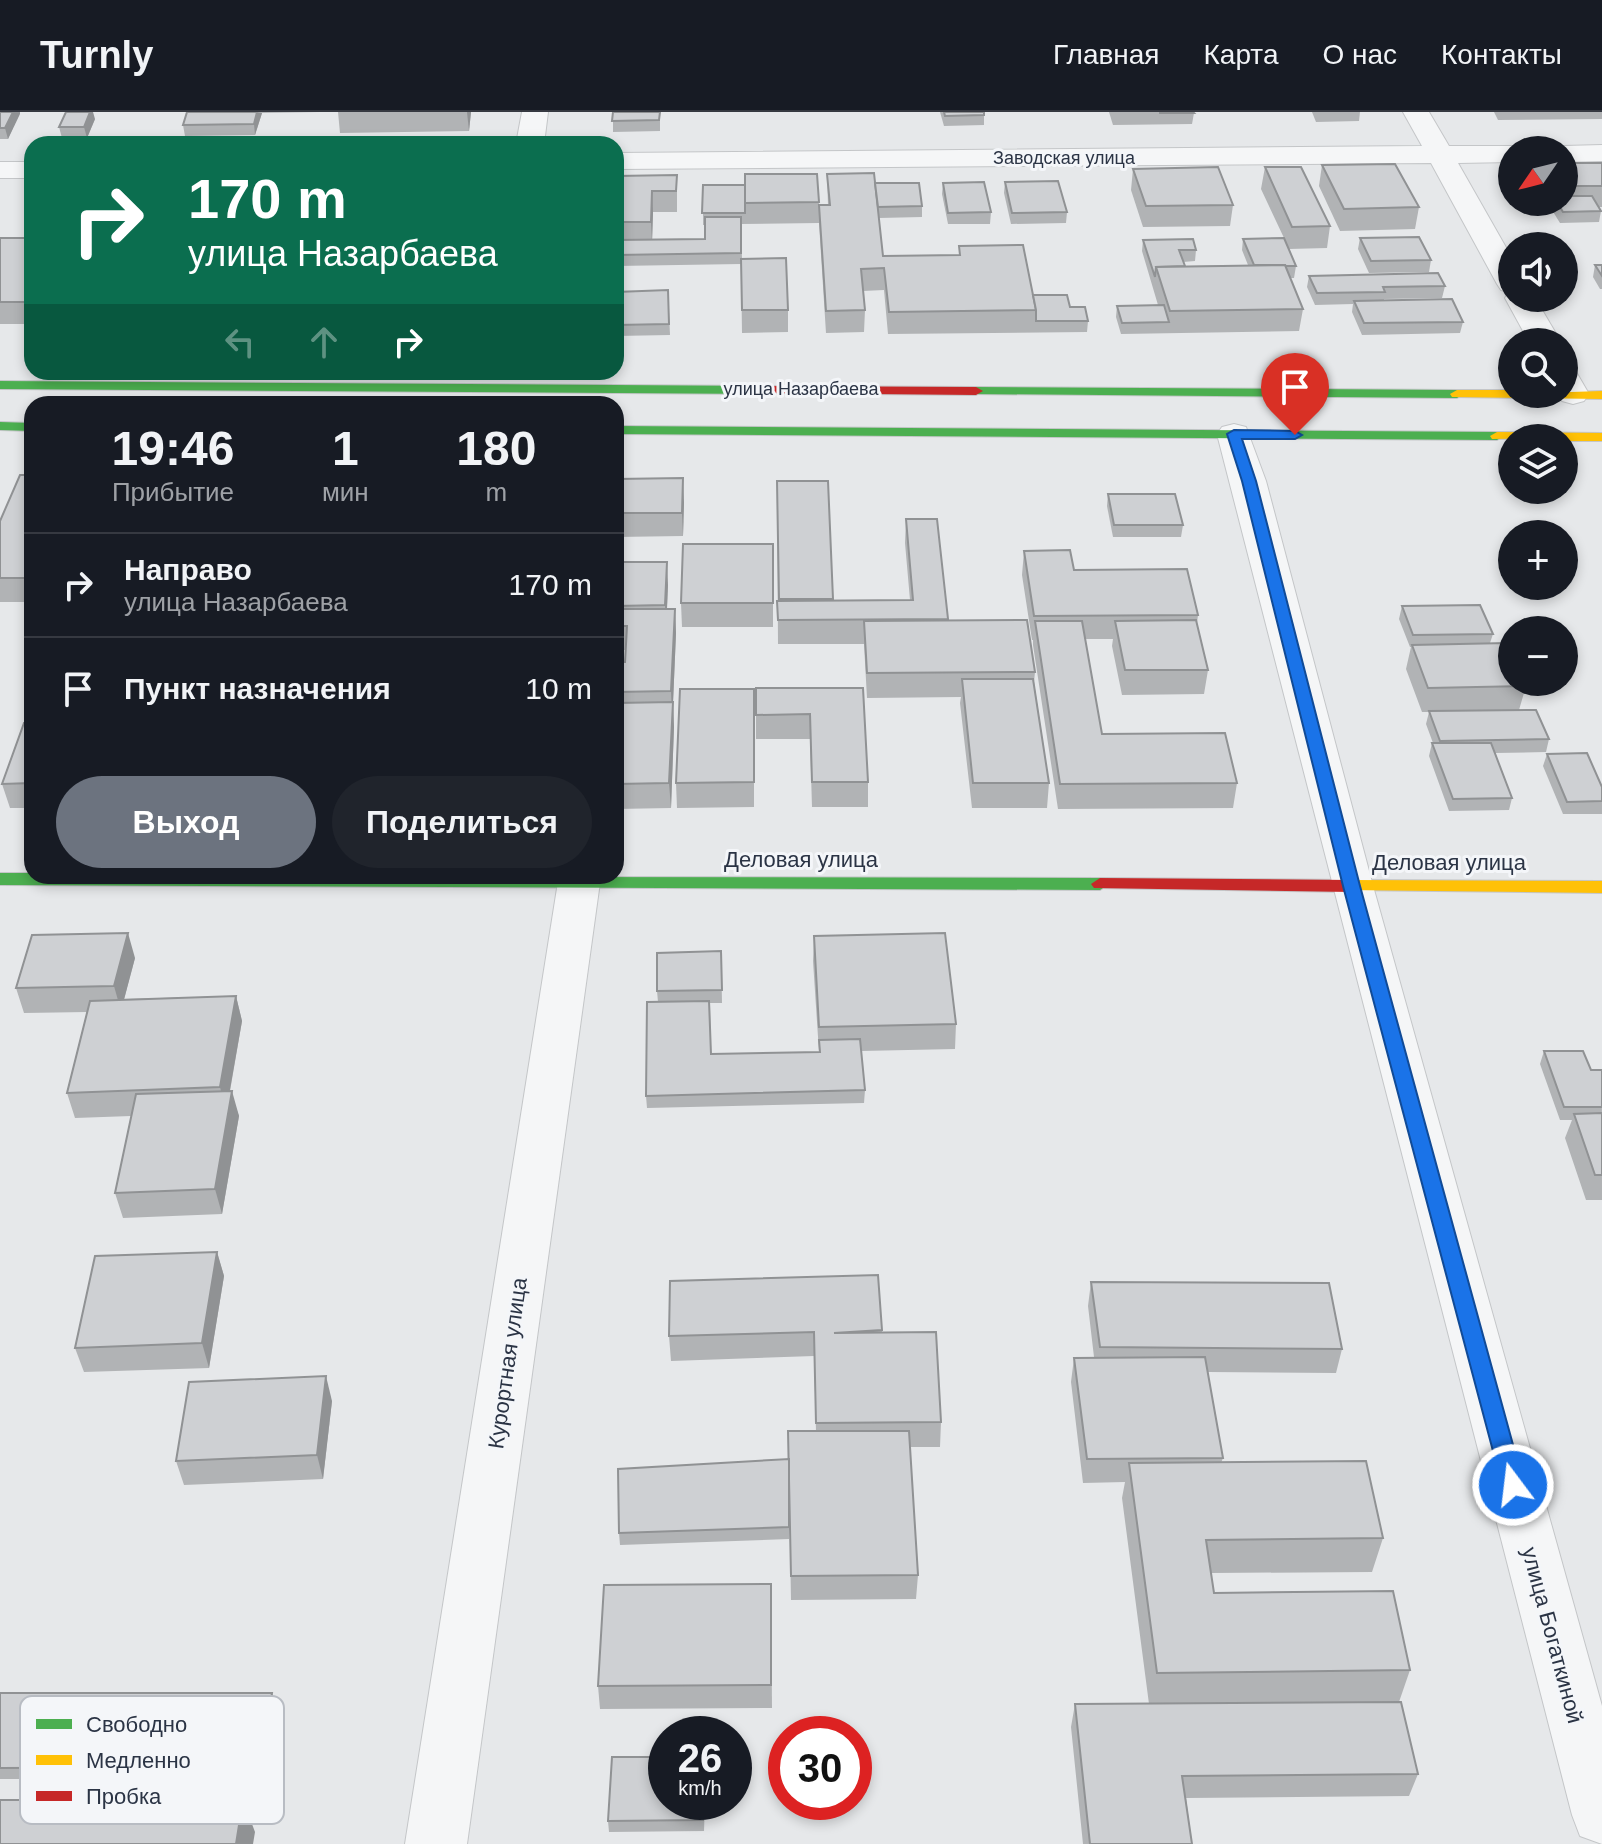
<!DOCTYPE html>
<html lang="ru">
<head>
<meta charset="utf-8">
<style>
	:root { --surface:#171b24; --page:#20242c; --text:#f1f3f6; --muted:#9ea1a6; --line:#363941; --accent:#6c737f }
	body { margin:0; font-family:Helvetica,sans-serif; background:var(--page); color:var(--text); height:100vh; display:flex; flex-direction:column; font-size:30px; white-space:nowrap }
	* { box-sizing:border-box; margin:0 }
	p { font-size:26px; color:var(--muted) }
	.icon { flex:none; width:44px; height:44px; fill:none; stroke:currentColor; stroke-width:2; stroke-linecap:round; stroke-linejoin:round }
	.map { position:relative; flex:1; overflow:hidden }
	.side { position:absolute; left:24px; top:284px; width:600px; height:488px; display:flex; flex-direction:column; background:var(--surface); border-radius:24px; box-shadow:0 4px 12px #0003 }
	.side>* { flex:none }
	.top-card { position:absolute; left:24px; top:24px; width:600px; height:244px; border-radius:24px; box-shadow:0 4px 12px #0003; background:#0b6e4f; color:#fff; overflow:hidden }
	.needle { width:52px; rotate:235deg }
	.controls { position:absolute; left:1498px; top:24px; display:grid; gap:16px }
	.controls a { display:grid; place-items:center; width:80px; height:80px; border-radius:50%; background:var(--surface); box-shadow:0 4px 12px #0003; font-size:40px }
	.speed { position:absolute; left:648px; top:1604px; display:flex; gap:16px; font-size:40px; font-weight:700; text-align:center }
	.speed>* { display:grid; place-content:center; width:104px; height:104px; border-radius:50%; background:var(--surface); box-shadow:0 4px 12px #0003; line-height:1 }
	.speed small { font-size:20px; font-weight:400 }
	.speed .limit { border:12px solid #d22; background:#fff; color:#111 }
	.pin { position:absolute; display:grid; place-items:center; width:68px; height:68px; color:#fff; margin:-82px -34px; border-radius:50% 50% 50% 0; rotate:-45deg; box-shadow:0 0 8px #0007 }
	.pin .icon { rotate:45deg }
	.me { position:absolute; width:88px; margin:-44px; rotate:345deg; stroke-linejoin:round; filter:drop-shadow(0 0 6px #0008) }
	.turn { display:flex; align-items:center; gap:28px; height:168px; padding:0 32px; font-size:36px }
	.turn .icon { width:104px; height:104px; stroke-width:2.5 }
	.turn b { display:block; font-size:56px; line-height:68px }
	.lanes { display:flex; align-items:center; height:76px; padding:0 32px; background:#0003; justify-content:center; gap:40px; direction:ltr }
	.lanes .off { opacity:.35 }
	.eta { display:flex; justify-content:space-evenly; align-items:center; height:136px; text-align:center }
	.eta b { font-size:48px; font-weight:800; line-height:56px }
	.button { display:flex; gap:16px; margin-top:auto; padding:16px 32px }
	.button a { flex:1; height:92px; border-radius:48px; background:var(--accent); color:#fff; font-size:32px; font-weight:800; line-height:92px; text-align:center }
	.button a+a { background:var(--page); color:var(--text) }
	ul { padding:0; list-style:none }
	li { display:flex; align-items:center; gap:24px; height:104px; padding:0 32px; border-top:2px solid var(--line) }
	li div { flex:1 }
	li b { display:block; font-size:30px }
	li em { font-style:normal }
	header { display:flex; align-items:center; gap:48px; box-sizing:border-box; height:112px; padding:0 40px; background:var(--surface); border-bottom:2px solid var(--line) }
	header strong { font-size:38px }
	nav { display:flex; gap:44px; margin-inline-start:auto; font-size:28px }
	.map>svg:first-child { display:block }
</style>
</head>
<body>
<header>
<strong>Turnly</strong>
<nav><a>Главная</a><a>Карта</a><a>О нас</a><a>Контакты</a></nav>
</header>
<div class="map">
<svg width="1602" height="1732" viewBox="0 0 1602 1732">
	<rect width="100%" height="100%" fill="#e6e8ea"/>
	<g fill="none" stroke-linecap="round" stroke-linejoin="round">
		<defs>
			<g id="street">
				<path d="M522,0H548L544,32H516Z"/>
				<path d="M1403,0H1429L1449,34H1512L1523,38H1512V50L1458,51L1512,146V186H1535L1561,230H1529L1505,186L1509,180L1501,178L1497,172L1431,51L616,57V41L1422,34Z"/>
				<path d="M1602,33V49L1564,50V38H1553L1564,34Z"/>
				<rect x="0" y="50" width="32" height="16"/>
				<path d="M1564,255L1575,258L1589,282L1584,289L1573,292L1562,289L1557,282H1564Z"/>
				<path d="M1234,312L1246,315L1266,369L1373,774L1602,1594V1732L1580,1724L1572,1703L1217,322L1222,315Z"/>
				<path d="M562,764H596L600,770L467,1732H405L558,770Z"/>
			</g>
			<g id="fast">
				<path d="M0,269L761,274L768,278L761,282L0,277Z"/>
				<path d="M976,275L1457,278L1464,282L1457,286L971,282L969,279Z"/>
				<path d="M0,310L32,311V319L0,318Z"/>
				<path d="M616,314L1497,320L1504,324L1497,328L616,322Z"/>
				<path d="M0,761H32V764L1100,766L1109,772L1100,778L0,773Z"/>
			</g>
			<g id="slow">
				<path d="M1457,278H1512V282L1602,279V287L1452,285L1450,282Z"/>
				<path d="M1497,320L1602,321V329H1564V326L1492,327L1490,324Z"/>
				<path d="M1351,768L1602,769V781L1345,778L1342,774Z"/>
			</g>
			<g id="jam">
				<path d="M761,274L976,275L983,279L976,283L756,281L754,278Z"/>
				<path d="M1100,766L1351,768L1360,774L1351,780L1094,776L1091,772Z"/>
			</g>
		</defs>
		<!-- street casing -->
		<use href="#street" stroke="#c4c6c8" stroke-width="2"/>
		<!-- fast casing -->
		<use href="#fast" stroke="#c4c6c8" stroke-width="2"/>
		<!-- slow casing -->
		<use href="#slow" stroke="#c4c6c8" stroke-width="2"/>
		<!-- jam casing -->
		<use href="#jam" stroke="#c4c6c8" stroke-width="2"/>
		<!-- street -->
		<use href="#street" fill="#f5f6f7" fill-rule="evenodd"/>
		<!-- fast -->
		<use href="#fast" fill="#4caf50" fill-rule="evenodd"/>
		<!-- slow -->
		<use href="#slow" fill="#ffc107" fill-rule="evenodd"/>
		<!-- jam -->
		<use href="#jam" fill="#c62828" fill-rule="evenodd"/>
	</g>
	<!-- wall -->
	<g fill="#b1b3b5">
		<path d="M0,0H20L8,27H0Z"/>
		<path d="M187,0H320L262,1L255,23L185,24L183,13Z"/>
		<path d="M338,0H471L469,19L340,21Z"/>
		<path d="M613,0H660V19L613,20Z"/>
		<path d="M940,0H984V13L944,14Z"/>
		<path d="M1109,0H1193L1194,1L1192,12L1113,13Z"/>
		<path d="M1312,0H1360L1359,9L1316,10Z"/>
		<path d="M1494,0H1602V7L1498,8Z"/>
		<path d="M95,7L87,26H62L59,15Z"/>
		<path d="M1564,51H1602V95H1599L1601,99L1599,110L1560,111L1547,90H1564Z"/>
		<path d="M1322,53L1419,95L1415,117L1340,119L1319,74Z"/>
		<path d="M1265,55L1330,114L1327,136L1289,137L1296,154L1294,166H1290L1303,197L1299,219L1121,222L1116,205L1117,194L1158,193L1142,139L1143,128L1196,138L1195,149L1183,150L1185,154L1248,153L1242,138L1243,127L1284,126L1261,77Z"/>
		<path d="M1133,57L1233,93L1230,114L1143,115L1131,78Z"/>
		<path d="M817,62L819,93H828L827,62L875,71L922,94V105L879,106L883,144L959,143V134L1033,183L1070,195L1088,209L1087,220L888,222L884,178L863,179L865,198L864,220L826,221L819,111L741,112L742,147L788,198V220L742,221L741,152L616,154V64L677,63V100H653L652,128L705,127V113H703V73H745Z"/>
		<path d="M1005,70L1067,100L1066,111L1011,112L1004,81Z"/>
		<path d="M943,71L991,100L990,112H948L942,82Z"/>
		<rect x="0" y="126" width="32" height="86"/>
		<path d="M1360,126L1431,148L1429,160L1369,161L1358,137Z"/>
		<path d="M1595,153H1602V177H1600L1593,165Z"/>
		<path d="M1309,164L1445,174L1442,186L1384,187V188L1463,210L1460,221L1362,223L1352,200L1353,192L1315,193L1307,175Z"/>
		<path d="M668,178L670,223L616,224V180Z"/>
		<path d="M32,363V490H0V409Z"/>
		<path d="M616,367L684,390L683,424L616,425Z"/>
		<path d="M777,369H828L833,489L910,488L905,431L906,407H937L947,509L1035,560L1034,570L1049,671L1047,696H972L960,591L961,585L867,586L864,532H778Z"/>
		<path d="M1108,382L1183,413L1181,425H1113L1107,394Z"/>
		<path d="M773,432V515H682L681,491Z"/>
		<path d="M1024,439L1198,503L1197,511L1208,558L1204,582L1122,583L1112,534L1113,527H1085L1102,622L1237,671L1233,696L1058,697L1033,533V528H1032L1022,463Z"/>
		<path d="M616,450L668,473L667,497H675L676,521L673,591L674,615L671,696L616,697V550H625L626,538H616Z"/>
		<path d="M1402,494L1493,522L1490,531L1526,574L1519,598L1549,627L1546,640L1495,641L1512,686L1509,698L1449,699L1429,644L1432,631H1433L1426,612L1429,600H1422L1406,557L1411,535H1410L1399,507Z"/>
		<path d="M32,564V593H30L26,580Z"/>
		<path d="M756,576H863L868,670V695H812L810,627H756Z"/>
		<path d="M754,577V695L677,696L676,671Z"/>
		<path d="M32,611V696H10L2,672Z"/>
		<path d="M1547,642L1602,675V702H1563L1543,654Z"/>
		<path d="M814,824L956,912L955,937L861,939L865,978L864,991L647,996L646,984L658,890L657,879L721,839L722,891H710L711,942L819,940L813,849Z"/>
		<path d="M135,846L124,887L236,884L242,909L230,979L239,1004L222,1102L123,1106L115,1081L131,1004L75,1006L67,981L87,900L24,901L16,876Z"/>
		<path d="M1544,939L1591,958H1602V1088H1586L1565,1026L1572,1008H1560L1540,952Z"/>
		<path d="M217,1140L224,1164L209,1256L84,1260L75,1236Z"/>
		<path d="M878,1163L882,1220L941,1310L940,1335H910L918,1463L916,1487L791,1488L788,1319H816L814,1244L671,1249L669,1224Z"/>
		<path d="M1091,1170L1342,1237L1336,1261L1208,1260L1223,1346L1221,1351L1383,1426L1372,1460L1211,1461L1214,1481L1410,1558L1399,1590L1418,1662L1409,1684L1186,1686L1192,1732H1083L1071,1615L1075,1592H1149L1122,1386L1125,1370L1083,1371L1071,1270L1074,1246L1094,1245L1088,1194Z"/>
		<path d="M332,1289L323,1367L184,1373L176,1349Z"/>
		<path d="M789,1415V1427L620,1433L619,1421Z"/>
		<path d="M771,1472L772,1596L600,1597L598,1574Z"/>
		<path d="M0,1581H272L275,1593L263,1667H0Z"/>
		<path d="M705,1690L704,1719L609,1720L608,1709Z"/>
	</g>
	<!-- shaded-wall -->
	<g fill="#909294">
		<path d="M13,0H20V2L8,27L5,16Z"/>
		<path d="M90,0H93L95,7L87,26L84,15Z"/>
		<path d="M257,0L262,1L255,23L254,12Z"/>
		<path d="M467,0H471L469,19Z"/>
		<path d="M652,79L653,100L652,131L651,110Z"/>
		<path d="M683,366L684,390L683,424L682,401Z"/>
		<path d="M667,450L668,473L666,517L665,493Z"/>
		<path d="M675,497L676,521L673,591L674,615L671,696L669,671L672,604L671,579Z"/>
		<path d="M128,821L135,846L121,899L114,874Z"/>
		<path d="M236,884L242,909L226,1000L220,975Z"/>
		<path d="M232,979L239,1004L222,1102L215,1077Z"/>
		<path d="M217,1140L224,1164L209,1256L202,1231Z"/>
		<path d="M326,1264L332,1289L323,1367L317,1343Z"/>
		<path d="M272,1581L275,1593L263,1667L259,1655Z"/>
		<path d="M243,1688L255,1720L253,1732H236Z"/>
	</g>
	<!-- building -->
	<g fill="#ced0d3" stroke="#909294" stroke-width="2">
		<path d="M0,0H13L5,16H0Z"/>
		<path d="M66,0H90L84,15H59Z"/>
		<path d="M187,0H257L254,12L183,13Z"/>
		<path d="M613,0H660L659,8L612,9Z"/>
		<path d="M944,0H984V3L945,4Z"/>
		<path d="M1160,0H1193L1194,1H1160Z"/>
		<rect x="1564" y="51" width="38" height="23"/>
		<path d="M1395,52L1419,95L1344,97L1322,53Z"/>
		<path d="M1218,55L1233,93L1146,94L1133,57Z"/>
		<path d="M1265,55H1301L1330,114L1292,115Z"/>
		<path d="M874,61L883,144L960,143L959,134L1023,133L1036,198L889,200L884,156L861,157L865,198L826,199L819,93H830L827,62Z"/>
		<path d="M745,62H817L819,90L745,91Z"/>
		<path d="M677,63L676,79H652L651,110H616V64Z"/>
		<path d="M1058,69L1067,100L1012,101L1005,70Z"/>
		<path d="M984,70L991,100L948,101L943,71Z"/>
		<path d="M875,71H919L922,94L878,95Z"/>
		<path d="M703,73H745V101H702Z"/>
		<path d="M1564,84H1592L1601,99L1563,100L1557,90H1564Z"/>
		<path d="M705,105H741V141L616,143V128L705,127Z"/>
		<path d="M1419,125L1431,148L1371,149L1360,126Z"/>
		<rect x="0" y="126" width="32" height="64"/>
		<path d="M1284,126L1296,154H1286L1285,153H1254L1243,127Z"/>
		<path d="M1193,127L1196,138H1179L1185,154L1156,155L1155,165L1143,128Z"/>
		<path d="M786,146L788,198H742L741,147Z"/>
		<path d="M1285,153L1303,197L1170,199L1156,155Z"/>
		<path d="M1595,153H1602V164Z"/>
		<path d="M1438,161L1445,174L1383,175L1385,180L1317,181L1309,164Z"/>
		<path d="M668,178L669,212L616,213V180Z"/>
		<path d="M1033,183H1067L1070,195H1085L1088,209H1036V198Z"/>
		<path d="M1452,187L1463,210L1364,211L1354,189Z"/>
		<path d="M1164,193L1169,210L1122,211L1117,194Z"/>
		<path d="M20,363H32V466H0V409Z"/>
		<path d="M683,366L682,401H616V367Z"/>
		<path d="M777,369H828L833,487H779Z"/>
		<path d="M1108,382H1175L1183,413H1114Z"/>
		<path d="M906,407H937L948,507L778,508L777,489L913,488Z"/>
		<path d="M683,432H773V491H681Z"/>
		<path d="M1070,438L1074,458L1187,457L1198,503L1034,504L1024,439Z"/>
		<path d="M616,450H667L665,493L616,494Z"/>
		<path d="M1480,493L1493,522L1413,523L1402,494Z"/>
		<path d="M616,497H675L671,579L616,580V550H625L627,514H616Z"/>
		<path d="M1027,508L1035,560L867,561L864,509Z"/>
		<path d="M1196,508L1208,558H1125L1115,509Z"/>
		<path d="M1035,509H1082L1102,622L1225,621L1237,671L1060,672Z"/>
		<path d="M1507,531L1512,542V570H1524L1526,574L1428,576L1412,533Z"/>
		<path d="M32,564V580H26Z"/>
		<path d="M962,567H1033L1049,671H973Z"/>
		<path d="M756,576H863L868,670H812L810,602L756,603Z"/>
		<path d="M680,577H754V670L676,671Z"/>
		<path d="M673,590L669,671L616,672V591Z"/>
		<path d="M1536,598L1549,627L1440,629L1429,599Z"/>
		<path d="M24,611H32V671L2,672Z"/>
		<path d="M1432,631H1491L1512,686L1453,687Z"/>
		<path d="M1587,641L1602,675V689L1567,690L1547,642Z"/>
		<path d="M128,821L114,874L16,876L32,823Z"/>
		<path d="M945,821L956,912L819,915L814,824Z"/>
		<path d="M721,839L722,878L657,879V841Z"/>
		<path d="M236,884L220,975L67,981L90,889Z"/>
		<path d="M709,889L711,942L820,940L819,928L860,927L865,978L646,984L647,890Z"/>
		<path d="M1544,939H1583L1591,958H1602V995H1564Z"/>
		<path d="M232,979L215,1077L115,1081L136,982Z"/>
		<path d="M1602,1001V1063H1595L1574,1002Z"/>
		<path d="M217,1140L202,1231L75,1236L95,1144Z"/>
		<path d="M878,1163L882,1218L834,1221L936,1220L941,1310L816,1311L814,1220L669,1224L670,1169Z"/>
		<path d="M1091,1170L1329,1171L1342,1237L1100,1235Z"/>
		<path d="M1205,1245L1223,1346L1087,1347L1074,1246Z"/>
		<path d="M326,1264L317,1343L176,1349L189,1270Z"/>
		<path d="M788,1319H909L918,1463L791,1464Z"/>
		<path d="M789,1347V1415L619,1421L618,1357Z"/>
		<path d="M1366,1349L1383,1426L1206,1428L1214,1481L1393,1479L1410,1558L1157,1561L1129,1351Z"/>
		<path d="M771,1472V1573L598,1574L604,1473Z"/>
		<path d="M0,1581H272L259,1655L0,1656Z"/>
		<path d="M1401,1590L1418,1662L1182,1664L1192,1732H1090L1075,1592Z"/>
		<path d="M612,1645H666V1690H704L703,1708L608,1709Z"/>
		<path d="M0,1688H243L236,1732H0Z"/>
	</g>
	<!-- route -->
	<path fill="#1a73e8" stroke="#114b97" stroke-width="2" d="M1234,318L1295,319L1302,323L1295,327H1242L1256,369L1360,774L1524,1373L1521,1380L1513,1383L1505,1380L1502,1373L1343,774L1242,369L1227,322Z"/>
	<g text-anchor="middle" stroke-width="6" stroke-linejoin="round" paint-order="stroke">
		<!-- far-street labels -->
		<g font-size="18" fill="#2b3445" stroke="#f4f6f9">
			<text x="1064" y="52">Заводская улица</text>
			<text x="801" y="283">улица Назарбаева</text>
		</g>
		<!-- street labels -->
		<g font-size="22" fill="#2b3445" stroke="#f4f6f9">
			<text x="801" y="755">Деловая улица</text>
			<text x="1449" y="758">Деловая улица</text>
			<text transform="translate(507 1251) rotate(-82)" y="8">Курортная улица</text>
			<text transform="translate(1553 1523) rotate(75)" y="8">улица Богаткиной</text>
		</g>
	</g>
	<!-- legend -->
	<rect x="20" y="1584" width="264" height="128" rx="12" fill="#f4f6f9" stroke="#b8bcc3" stroke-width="2"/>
	<rect x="36" y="1607" width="36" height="10" fill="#4caf50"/>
	<rect x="36" y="1643" width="36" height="10" fill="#ffc107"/>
	<rect x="36" y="1679" width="36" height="10" fill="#c62828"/>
	<g font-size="22" fill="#2b3445">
		<text x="86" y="1620">Свободно</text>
		<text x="86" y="1656">Медленно</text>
		<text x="86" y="1692">Пробка</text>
	</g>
</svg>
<div class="controls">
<a><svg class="needle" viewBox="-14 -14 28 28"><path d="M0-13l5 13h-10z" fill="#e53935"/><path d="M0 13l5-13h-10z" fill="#9ea1a6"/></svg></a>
<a><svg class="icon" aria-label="sound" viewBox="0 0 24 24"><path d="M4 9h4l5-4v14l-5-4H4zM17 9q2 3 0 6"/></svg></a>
<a><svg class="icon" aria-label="search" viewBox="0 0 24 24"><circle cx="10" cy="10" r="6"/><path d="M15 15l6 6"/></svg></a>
<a><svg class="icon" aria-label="layers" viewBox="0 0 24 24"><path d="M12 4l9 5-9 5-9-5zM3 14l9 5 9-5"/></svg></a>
<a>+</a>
<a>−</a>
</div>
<div class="speed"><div>26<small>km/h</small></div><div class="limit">30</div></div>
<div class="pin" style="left:1295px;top:323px;background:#d93025"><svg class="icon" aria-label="arrive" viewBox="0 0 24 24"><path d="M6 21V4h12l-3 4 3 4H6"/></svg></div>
<svg class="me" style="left:1513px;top:1373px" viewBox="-20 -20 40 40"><circle r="17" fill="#1a73e8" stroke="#fff" stroke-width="3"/><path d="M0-11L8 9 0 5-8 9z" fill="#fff"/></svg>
<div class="top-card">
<div class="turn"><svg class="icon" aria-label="right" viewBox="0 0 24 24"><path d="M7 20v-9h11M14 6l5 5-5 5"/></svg><div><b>170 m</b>улица Назарбаева</div></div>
<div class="lanes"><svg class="icon off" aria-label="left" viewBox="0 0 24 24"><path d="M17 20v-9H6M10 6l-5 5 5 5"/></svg><svg class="icon off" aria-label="ahead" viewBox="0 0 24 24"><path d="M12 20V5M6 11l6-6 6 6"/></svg><svg class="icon" aria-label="right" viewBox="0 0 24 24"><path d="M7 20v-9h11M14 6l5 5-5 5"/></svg></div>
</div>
<section class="side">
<div class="eta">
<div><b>19:46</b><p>Прибытие</p></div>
<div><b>1</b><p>мин</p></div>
<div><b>180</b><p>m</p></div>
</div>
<ul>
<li><svg class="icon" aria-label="right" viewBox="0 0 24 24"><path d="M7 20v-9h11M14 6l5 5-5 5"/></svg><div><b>Направо</b><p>улица Назарбаева</p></div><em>170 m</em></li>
<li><svg class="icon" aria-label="arrive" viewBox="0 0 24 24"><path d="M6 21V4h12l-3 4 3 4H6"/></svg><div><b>Пункт назначения</b></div><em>10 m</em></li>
</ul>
<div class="button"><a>Выход</a><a>Поделиться</a></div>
</section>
</div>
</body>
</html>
